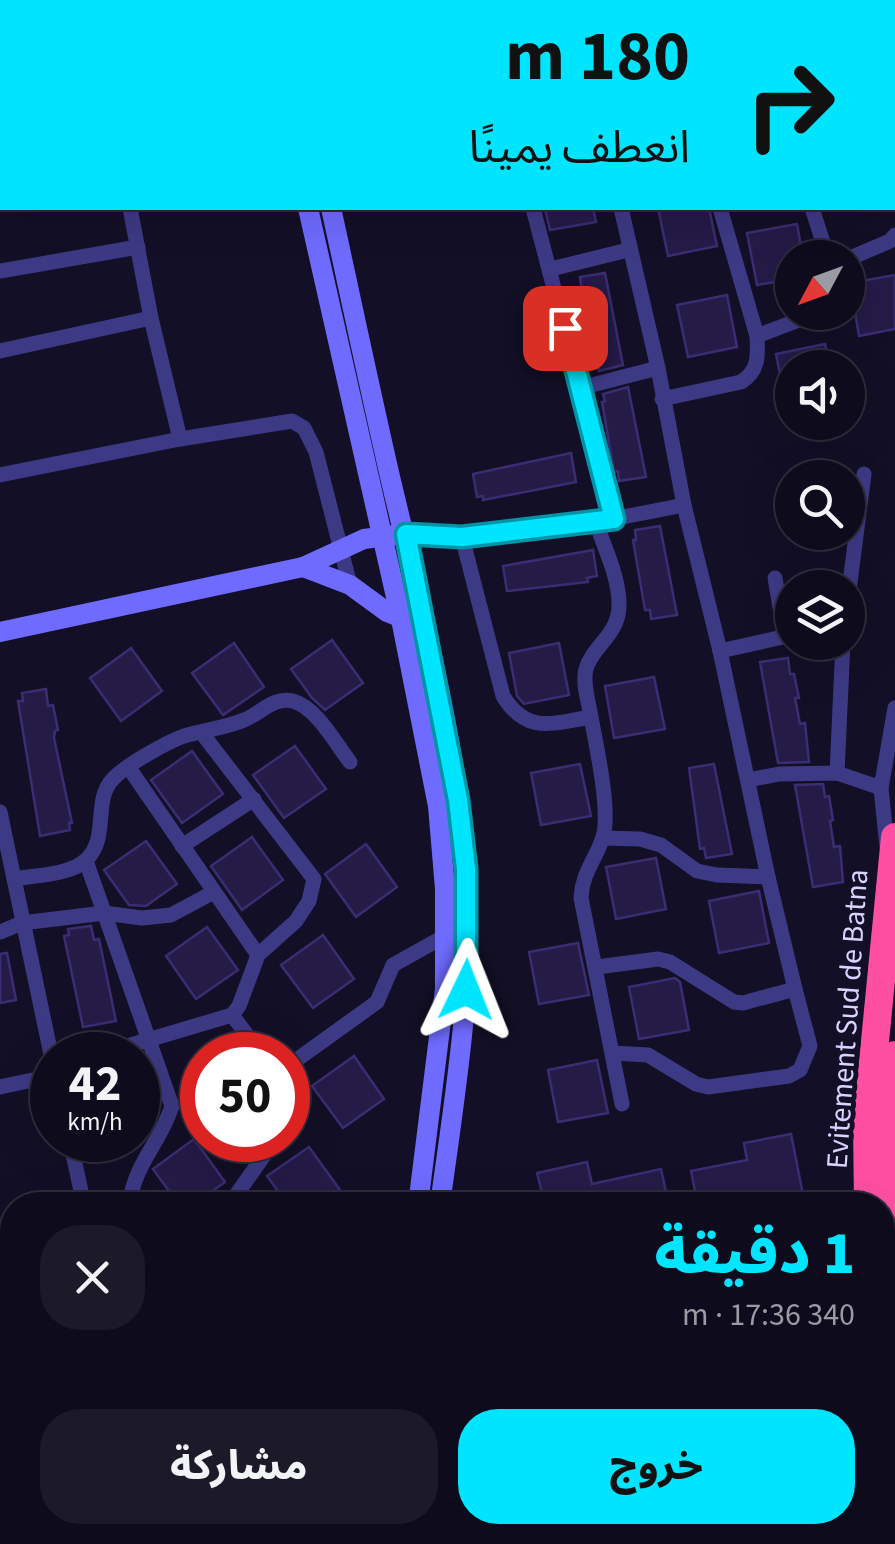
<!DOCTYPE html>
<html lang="ar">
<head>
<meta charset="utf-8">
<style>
	:root { --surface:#0e0b1c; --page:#1c1929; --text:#f1f3f6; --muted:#9b9ba3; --line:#2e2b3b; --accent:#00e5ff }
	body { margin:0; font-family:"Source Sans 3","Noto Sans Arabic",sans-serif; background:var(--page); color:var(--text); direction:rtl; height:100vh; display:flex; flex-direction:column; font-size:38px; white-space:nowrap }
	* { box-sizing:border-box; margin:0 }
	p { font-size:32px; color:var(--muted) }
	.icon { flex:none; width:55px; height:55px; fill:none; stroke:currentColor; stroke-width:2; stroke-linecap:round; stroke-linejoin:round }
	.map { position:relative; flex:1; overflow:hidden; direction:ltr }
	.drawer { position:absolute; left:0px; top:1192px; width:895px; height:352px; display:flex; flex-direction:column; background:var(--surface); border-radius:40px 40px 0 0; box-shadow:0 10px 40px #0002,0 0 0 2px var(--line); direction:rtl }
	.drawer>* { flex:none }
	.banner { position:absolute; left:0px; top:0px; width:895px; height:210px; box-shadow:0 10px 40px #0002,0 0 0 2px var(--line); direction:rtl; background:#00e5ff; color:#111; overflow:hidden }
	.needle { width:65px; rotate:229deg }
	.controls { position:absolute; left:775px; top:240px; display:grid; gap:20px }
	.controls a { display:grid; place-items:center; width:90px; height:90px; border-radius:50%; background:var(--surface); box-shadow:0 10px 40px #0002,0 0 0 2px var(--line); font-size:50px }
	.speed { position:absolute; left:30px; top:1032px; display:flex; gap:20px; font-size:50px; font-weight:700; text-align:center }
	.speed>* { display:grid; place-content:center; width:130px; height:130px; border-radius:50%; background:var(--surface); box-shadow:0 10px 40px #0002,0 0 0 2px var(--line); line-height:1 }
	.speed small { font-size:25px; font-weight:400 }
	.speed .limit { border:15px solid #d22; background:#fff; color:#111 }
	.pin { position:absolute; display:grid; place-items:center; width:85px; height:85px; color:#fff; margin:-42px; border-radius:20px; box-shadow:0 5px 15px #0006 }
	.me { position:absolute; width:110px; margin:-55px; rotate:2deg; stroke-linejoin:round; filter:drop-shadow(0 0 8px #0008) }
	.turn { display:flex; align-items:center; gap:35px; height:210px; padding:0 40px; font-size:45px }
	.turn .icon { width:130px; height:130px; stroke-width:2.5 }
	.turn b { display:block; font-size:70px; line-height:85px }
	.round { display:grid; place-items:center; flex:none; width:105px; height:105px; border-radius:40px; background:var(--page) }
	.overview { display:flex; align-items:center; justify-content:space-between; height:170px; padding:0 40px }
	h1 { font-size:60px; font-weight:800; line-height:75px; color:var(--accent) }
	.cta { display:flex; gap:20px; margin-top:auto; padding:20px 40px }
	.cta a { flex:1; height:115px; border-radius:40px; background:var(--accent); color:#111; font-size:40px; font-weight:800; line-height:115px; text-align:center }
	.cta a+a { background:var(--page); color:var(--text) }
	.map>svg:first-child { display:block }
</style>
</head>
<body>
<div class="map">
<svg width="895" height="1544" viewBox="0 0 895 1544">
	<rect width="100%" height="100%" fill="#130f26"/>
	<!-- building -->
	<g fill="#241b47" stroke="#3b2d73" stroke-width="2.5">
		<path d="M554,208H593L596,222L550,230L545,209Z"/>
		<path d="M658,208H709L717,246L668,256Z"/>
		<path d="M797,224L803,258H792V279L757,285L747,233Z"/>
		<path d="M605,273L623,365L599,371L596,360H591L580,277Z"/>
		<path d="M895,275V329L859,336L850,283Z"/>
		<path d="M727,295L737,347L688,357L677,305Z"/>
		<path d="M825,344L830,368H792V404L786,405L776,354Z"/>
		<path d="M628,387L646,477L619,481L618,471L614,472L602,402L605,401L603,394Z"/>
		<path d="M571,453L576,482L483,500V496L477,497L473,474Z"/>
		<path d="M660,526L677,615L651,619L650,610H645L633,540H636L635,530Z"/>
		<path d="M593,550L597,576L587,578L588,582L507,591L503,566Z"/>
		<path d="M332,640L363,683L325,710L312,698L291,669Z"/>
		<path d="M234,643L264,687L223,715L192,673Z"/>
		<path d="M559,643L569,695L524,704L517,696L509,653Z"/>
		<path d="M131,648L162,691L121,721L90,678Z"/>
		<path d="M788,658L790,674H794L799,698H795L800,724L805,723L809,762L778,763L760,662Z"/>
		<path d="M654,677L665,729L614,738L605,686Z"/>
		<path d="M46,689L48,706L53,705L58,730L55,731L54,738L72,823H69L70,830L40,836L18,701H23L22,693Z"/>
		<path d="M295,746L326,789L284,818L253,775Z"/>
		<path d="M192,751L223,794L182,823L151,780Z"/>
		<path d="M580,764L591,816L541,825L531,773Z"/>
		<path d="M714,764L732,854L706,858L704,848L700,849L689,768Z"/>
		<path d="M823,784L825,797L829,796L833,820L830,821L834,847L840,846L843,882L813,887L795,785Z"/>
		<path d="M252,837L283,880L242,910L211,866Z"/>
		<path d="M146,841L177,884L146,906L129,905L104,870Z"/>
		<path d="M366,844L397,887L356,917L325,874Z"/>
		<path d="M656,858L666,909L616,919L606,867Z"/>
		<path d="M759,891L769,943L719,953L709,901Z"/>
		<path d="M91,926L94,940L99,939L116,1021L83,1027L64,936L69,935L68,929Z"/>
		<path d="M207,927L238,970L196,999L166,956Z"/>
		<path d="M323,935L354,979L313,1008L281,965Z"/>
		<path d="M578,943L589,995L539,1004L529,952Z"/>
		<path d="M7,953L16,1000L0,1003V954Z"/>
		<path d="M675,978L680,982L689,1030L639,1039L629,987Z"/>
		<path d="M354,1056L384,1099L343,1128L312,1086Z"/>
		<path d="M138,1058L149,1074L159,1103L138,1118Z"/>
		<path d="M597,1060L608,1113L558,1122L548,1070Z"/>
		<path d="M791,1134L805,1205H698L691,1171L747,1160L744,1143Z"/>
		<path d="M194,1139L225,1182L193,1205H179L153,1169Z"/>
		<path d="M309,1147L340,1190L319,1205H288L267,1176Z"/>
		<path d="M587,1162L592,1184L661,1169L669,1205H545L537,1173Z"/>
	</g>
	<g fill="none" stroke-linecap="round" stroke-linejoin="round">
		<!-- street -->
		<g stroke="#3d3a85" stroke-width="15">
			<path d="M141,0L142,2"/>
			<path d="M440,0L441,2"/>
			<path d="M575,0L576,2"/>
			<path d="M789,0L793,2"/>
			<path d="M51,2L64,0"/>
			<path d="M632,2L644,0"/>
			<path d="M777,2V0"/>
			<path d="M0,12H2"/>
			<path d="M892,187L895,200"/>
			<path d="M130,208L151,318L180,439"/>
			<path d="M533,208L614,519"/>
			<path d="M720,208L757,336"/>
			<path d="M812,208L828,258"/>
			<path d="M848,259L890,241L895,235"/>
			<path d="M551,269L628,250"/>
			<path d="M0,271L138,247"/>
			<path d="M0,351L151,318"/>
			<path d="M580,388L658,368"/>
			<path d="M662,399L741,382C759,371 758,356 757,336L820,312"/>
			<path d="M0,475L180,439L292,421L304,428L316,452L350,585"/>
			<path d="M405,534C492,545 598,522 684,505"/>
			<path d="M462,537L503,696C527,735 552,723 591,717C596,745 612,815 602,840C594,862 582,874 581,898L622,1104"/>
			<path d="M775,578L785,637"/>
			<path d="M848,598L864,474"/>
			<path d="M720,651L792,635"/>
			<path d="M591,717C589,703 582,683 586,669C592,647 618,635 619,607C620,579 605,549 596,523"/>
			<path d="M129,768L258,955"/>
			<path d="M837,773L843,642"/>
			<path d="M748,780L779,774L837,773L881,788"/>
			<path d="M0,812L52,1059"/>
			<path d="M604,838L640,839L661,845L697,871L717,875L768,877"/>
			<path d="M182,846L254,799"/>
			<path d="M887,847L881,788L895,708"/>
			<path d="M86,861L172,1106C160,1144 135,1162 129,1205"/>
			<path d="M14,879C35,875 72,875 87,859C109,837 93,801 112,780C124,766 167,742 184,736C204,730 225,728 244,720C260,714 274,696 293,701C316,707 336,744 350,762"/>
			<path d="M0,932L22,923L104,913L142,918L171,915L212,893"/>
			<path d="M597,967L658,959L670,962L734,1002L743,1003L795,989L768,877L720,651L684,505L658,368L621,208"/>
			<path d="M232,1015L262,1055"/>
			<path d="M612,1053L648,1055L696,1084L708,1087L789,1076L800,1070L810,1046L795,989"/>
			<path d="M97,1055L232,1015L239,1006L258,955L296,921L309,901L314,879L201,732"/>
			<path d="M288,1066L377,1002L393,965L445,936"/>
			<path d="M0,1087L52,1076"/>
			<path d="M288,1098V1114"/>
			<path d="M70,1140L84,1205"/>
			<path d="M229,1205L275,1140"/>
			<path d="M0,1229L12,1226"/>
			<path d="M0,1351L12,1321"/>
			<path d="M0,1525L12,1530"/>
			<path d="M19,1532L47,1544"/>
			<path d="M574,1532L575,1544"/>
			<path d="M122,1544L124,1532"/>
		</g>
		<!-- secondary -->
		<g stroke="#6f6bff" stroke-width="20">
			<path d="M263,0L264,2"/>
			<path d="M286,0V2"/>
			<path d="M0,169H2"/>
			<path d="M308,208L401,619L438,806L445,889V989L418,1205"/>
			<path d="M331,208C351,299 370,390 391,481C421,607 455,737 466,866C475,980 455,1093 440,1205"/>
			<path d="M303,567L350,585L387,612L407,620"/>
			<path d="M0,632L303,567L364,539L395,535"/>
			<path d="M373,1544L374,1532"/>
			<path d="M393,1544L394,1532"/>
		</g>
		<!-- highway -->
		<g stroke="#ff4fa3" stroke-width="28">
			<path d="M895,1055C885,1155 880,1256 895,1355"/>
			<path d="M868,1205L867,1123L895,837"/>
			<path d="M882,1423L895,1494"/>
		</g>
	</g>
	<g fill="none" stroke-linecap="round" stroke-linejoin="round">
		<defs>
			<path id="route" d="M466,990V869L458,800L406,534L462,537L614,519L565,328"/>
		</defs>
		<!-- route casing -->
		<use href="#route" stroke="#0095a6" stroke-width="25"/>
		<!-- route -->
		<use href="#route" stroke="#00e5ff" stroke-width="18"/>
	</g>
	<g text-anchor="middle" stroke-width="10" stroke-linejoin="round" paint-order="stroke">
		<!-- street labels -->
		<g font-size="30" fill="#d9d4ff" stroke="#130f26">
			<text transform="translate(847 1019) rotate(-86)" y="10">Evitement Sud de Batna</text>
		</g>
	</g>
</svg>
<div class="controls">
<a><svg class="needle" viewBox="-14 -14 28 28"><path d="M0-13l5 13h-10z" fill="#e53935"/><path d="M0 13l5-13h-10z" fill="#9b9ba3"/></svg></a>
<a><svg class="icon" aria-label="sound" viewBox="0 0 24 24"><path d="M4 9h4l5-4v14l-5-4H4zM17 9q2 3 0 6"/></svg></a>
<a><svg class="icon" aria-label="search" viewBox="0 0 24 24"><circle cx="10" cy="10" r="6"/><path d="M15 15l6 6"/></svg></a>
<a><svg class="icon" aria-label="layers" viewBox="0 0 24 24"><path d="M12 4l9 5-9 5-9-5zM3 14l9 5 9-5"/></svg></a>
</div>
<div class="speed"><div>42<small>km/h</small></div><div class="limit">50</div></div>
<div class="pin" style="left:565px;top:328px;background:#d93025"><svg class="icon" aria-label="arrive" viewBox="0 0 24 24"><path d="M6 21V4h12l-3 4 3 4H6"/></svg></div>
<svg class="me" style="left:466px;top:990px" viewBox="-20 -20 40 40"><path d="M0-17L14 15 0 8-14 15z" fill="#00e5ff" stroke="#fff" stroke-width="4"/></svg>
<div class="banner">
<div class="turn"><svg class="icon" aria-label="right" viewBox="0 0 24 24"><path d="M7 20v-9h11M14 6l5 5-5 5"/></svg><div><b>180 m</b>انعطف يمينًا</div></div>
</div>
<section class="drawer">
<div class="overview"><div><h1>1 دقيقة</h1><p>340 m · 17:36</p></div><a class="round"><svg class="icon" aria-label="close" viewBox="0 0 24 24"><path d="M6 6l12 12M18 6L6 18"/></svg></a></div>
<div class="cta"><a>خروج</a><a>مشاركة</a></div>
</section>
</div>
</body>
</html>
